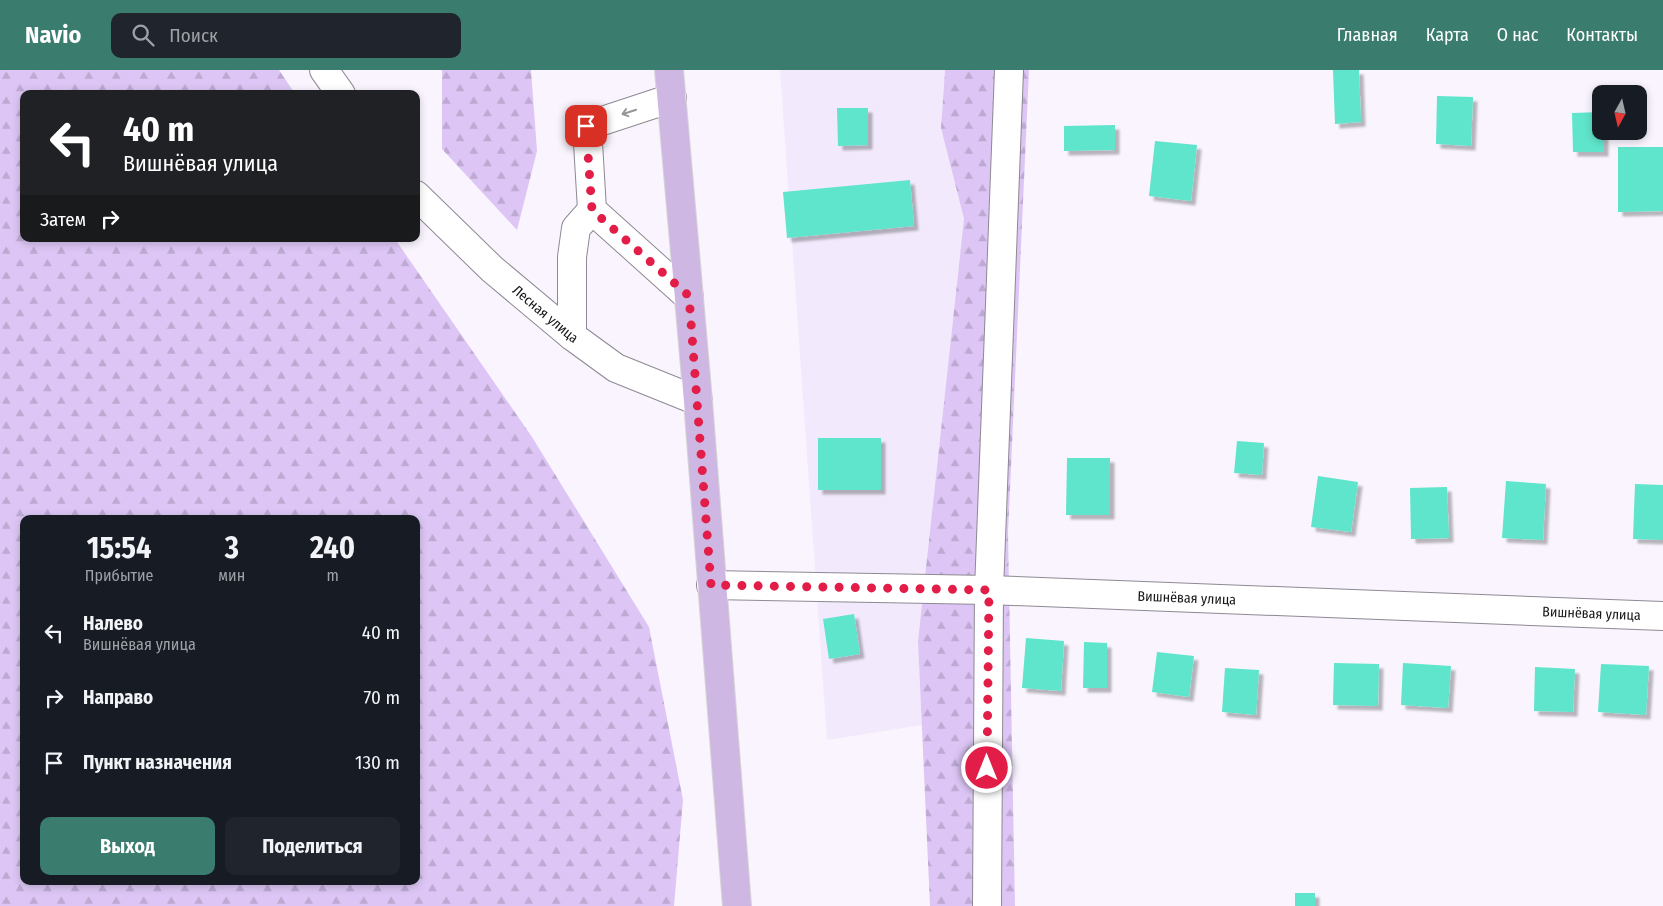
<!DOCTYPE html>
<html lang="ru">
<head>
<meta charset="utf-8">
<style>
	:root { --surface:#171b24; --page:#20242c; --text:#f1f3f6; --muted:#9ea1a6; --accent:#3a7d6f }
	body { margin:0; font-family:"Fira Sans Condensed",sans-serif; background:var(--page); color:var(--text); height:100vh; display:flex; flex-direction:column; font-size:19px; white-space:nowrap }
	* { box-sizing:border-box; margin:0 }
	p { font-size:16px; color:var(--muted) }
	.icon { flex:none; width:28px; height:28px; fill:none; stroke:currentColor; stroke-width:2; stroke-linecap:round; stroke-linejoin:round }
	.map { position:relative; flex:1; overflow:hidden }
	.details { position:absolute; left:20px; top:445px; width:400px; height:370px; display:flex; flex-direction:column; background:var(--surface); border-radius:10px; box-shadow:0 2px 8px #0003 }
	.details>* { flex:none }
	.top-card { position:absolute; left:20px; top:20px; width:400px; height:152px; border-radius:10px; box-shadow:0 2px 8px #0003; background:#202124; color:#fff; overflow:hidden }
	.needle { width:32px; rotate:188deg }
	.tools { position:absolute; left:1592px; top:15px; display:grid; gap:10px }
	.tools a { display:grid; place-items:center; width:55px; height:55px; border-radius:10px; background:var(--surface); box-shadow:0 2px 8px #0003; font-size:25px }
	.pin { position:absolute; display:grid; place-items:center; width:42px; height:42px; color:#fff; margin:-21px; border-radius:10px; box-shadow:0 2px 8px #0006 }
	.me { position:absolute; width:55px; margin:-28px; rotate:0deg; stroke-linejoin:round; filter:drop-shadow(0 0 4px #0008) }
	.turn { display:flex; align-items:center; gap:18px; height:105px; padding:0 20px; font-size:22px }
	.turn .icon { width:65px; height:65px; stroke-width:2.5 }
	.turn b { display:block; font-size:35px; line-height:42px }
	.then { display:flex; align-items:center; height:48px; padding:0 20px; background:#0003; gap:10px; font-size:19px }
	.eta { display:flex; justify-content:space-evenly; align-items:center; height:85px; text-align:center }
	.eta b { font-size:30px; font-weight:700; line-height:35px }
	.action { display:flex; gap:10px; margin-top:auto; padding:10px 20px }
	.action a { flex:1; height:58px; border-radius:10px; background:var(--accent); color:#fff; font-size:20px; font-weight:700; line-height:58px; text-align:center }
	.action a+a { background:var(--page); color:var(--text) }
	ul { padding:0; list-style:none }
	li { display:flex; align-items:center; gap:15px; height:65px; padding:0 20px }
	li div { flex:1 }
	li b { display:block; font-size:19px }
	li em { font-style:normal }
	header { display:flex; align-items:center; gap:30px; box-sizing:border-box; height:70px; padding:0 25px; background:var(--accent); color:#fff }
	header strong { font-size:24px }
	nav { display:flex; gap:28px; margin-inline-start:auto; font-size:18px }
	.search { width:350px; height:45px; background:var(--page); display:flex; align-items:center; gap:12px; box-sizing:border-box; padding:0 18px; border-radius:10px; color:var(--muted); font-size:19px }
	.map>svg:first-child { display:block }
</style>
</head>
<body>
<header>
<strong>Navio</strong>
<div class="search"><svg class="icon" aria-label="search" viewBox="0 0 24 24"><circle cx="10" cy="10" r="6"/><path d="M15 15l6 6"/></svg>Поиск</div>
<nav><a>Главная</a><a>Карта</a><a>О нас</a><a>Контакты</a></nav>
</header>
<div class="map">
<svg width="1663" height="836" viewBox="0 0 1663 836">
	<defs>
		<pattern id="forest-firs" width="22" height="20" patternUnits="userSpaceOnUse" patternTransform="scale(1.25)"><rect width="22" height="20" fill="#ddc6f5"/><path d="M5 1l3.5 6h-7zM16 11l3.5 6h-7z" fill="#bda9d1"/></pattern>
		<filter id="shadow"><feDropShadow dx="4.5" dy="4.5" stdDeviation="1" flood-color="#0004"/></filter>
	</defs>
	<rect width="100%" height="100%" fill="#f9f4fe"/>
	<!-- built -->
	<path fill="#f2eafc" d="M780,0H945L941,58L964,149L918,571L922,655L827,670Z"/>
	<!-- forest -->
	<g fill="url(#forest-firs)" fill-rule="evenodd">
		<path d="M0,0H279L295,24H24V169H395L532,367L649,557L683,730L674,836H0ZM24,449H416V811H24Z"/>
		<path d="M442,0H531L537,81L517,160L442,79Z"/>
		<path d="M945,0H1029L1008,463L1015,836H930L918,571L964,149L941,58Z"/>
	</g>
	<!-- building -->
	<g fill="#5ee5cb" filter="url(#shadow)">
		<path d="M1333,0H1359L1361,52L1335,54Z"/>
		<path d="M1437,26L1473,27L1471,76L1436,74Z"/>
		<path d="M837,38H868V75L838,76Z"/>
		<path d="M1601,42V61H1604V82H1573L1572,43Z"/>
		<path d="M1115,55V80L1064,81V56Z"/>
		<path d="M1155,71L1197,75L1191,131L1149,126Z"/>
		<path d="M1618,77H1663V141L1618,142Z"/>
		<path d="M910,110L914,156L787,168L783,122Z"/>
		<rect x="818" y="368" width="63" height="52"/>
		<path d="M1237,371L1264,373L1262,405L1234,403Z"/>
		<path d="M1067,388H1110V445H1066Z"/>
		<path d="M1318,406L1358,412L1351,462L1311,457Z"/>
		<path d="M1506,411L1546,414L1543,470L1502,468Z"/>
		<path d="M1635,414L1663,415V470L1633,469Z"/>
		<path d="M1447,417L1449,468L1411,469L1410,418Z"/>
		<path d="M854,544L860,584L829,589L823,549Z"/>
		<path d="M1026,568L1064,571L1061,621L1022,618Z"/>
		<path d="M1084,572L1107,573V618H1083Z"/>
		<path d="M1157,582L1194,586L1189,627L1152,622Z"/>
		<path d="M1334,593L1379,594L1378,636L1333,635Z"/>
		<path d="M1403,593L1451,596L1448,638L1401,635Z"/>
		<path d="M1601,594L1649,596L1646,645L1598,642Z"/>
		<path d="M1535,597L1575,599L1573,642L1534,641Z"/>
		<path d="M1225,598L1259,600L1256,645L1222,642Z"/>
		<rect x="1295" y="823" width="20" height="13"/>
	</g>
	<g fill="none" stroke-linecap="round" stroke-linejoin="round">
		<defs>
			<g id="minor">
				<path d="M324,0L341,24"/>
				<path d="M672,28L587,56L592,140L689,227"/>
				<path id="s1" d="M416,125L492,199L572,266L616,298L698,331"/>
				<path d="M572,266V187L576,158L592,140"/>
				<path id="s2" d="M711,515L989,520L1663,546"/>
				<path d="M987,836L989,520L1009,0"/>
			</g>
			<path id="major" d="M669,0L698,331L737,836"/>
		</defs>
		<!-- minor casing -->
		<use href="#minor" stroke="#8e8993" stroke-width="30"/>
		<!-- major casing -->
		<use href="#major" stroke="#d5d5d5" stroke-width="30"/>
		<!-- minor -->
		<use href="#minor" stroke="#fff" stroke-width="28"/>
		<!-- major -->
		<use href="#major" stroke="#ceb8e3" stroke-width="28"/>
	</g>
	<!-- one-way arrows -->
	<defs><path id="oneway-shaft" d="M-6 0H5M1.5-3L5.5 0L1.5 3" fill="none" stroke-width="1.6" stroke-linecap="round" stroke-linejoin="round" transform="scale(1.25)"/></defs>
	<use stroke="#969597" href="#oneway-shaft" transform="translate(629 42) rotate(162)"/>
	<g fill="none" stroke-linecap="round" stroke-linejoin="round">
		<!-- route -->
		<path stroke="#e11d48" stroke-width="9" stroke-dasharray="0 16.2" d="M586,56L592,140L689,226L711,515L989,520L987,698"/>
	</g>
	<g text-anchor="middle" stroke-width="4" stroke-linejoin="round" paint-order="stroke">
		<!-- street labels -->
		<g font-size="14" fill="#161418" stroke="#f9f4fe">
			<text dy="5" stroke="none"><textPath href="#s1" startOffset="176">Лесная улица</textPath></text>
			<text dy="5" stroke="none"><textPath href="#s2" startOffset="476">Вишнёвая улица</textPath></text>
			<text dy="5" stroke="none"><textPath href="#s2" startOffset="881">Вишнёвая улица</textPath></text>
		</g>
	</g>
</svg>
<div class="tools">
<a><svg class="needle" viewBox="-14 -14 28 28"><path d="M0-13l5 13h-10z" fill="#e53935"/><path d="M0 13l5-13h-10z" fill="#9ea1a6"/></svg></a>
</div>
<div class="pin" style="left:586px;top:56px;background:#d93025"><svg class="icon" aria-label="arrive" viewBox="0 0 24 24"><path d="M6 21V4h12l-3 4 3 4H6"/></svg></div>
<svg class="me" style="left:987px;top:698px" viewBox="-20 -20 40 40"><circle r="17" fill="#e11d48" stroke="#fff" stroke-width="3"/><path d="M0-11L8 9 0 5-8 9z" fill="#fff"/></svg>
<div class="top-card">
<div class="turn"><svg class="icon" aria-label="left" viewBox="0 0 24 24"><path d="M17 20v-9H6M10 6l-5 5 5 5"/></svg><div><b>40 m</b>Вишнёвая улица</div></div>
<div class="then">Затем<svg class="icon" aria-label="right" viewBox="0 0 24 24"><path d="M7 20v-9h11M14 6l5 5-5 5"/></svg></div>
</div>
<section class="details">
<div class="eta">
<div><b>15:54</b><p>Прибытие</p></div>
<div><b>3</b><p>мин</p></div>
<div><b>240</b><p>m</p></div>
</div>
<ul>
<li><svg class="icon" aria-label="left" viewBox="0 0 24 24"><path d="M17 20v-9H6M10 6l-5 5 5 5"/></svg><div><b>Налево</b><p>Вишнёвая улица</p></div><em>40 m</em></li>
<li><svg class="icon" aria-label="right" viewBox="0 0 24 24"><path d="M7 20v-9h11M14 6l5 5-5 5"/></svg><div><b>Направо</b></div><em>70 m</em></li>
<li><svg class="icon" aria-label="arrive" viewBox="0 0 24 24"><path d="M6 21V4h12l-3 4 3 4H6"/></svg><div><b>Пункт назначения</b></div><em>130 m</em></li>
</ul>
<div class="action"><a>Выход</a><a>Поделиться</a></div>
</section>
</div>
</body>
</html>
